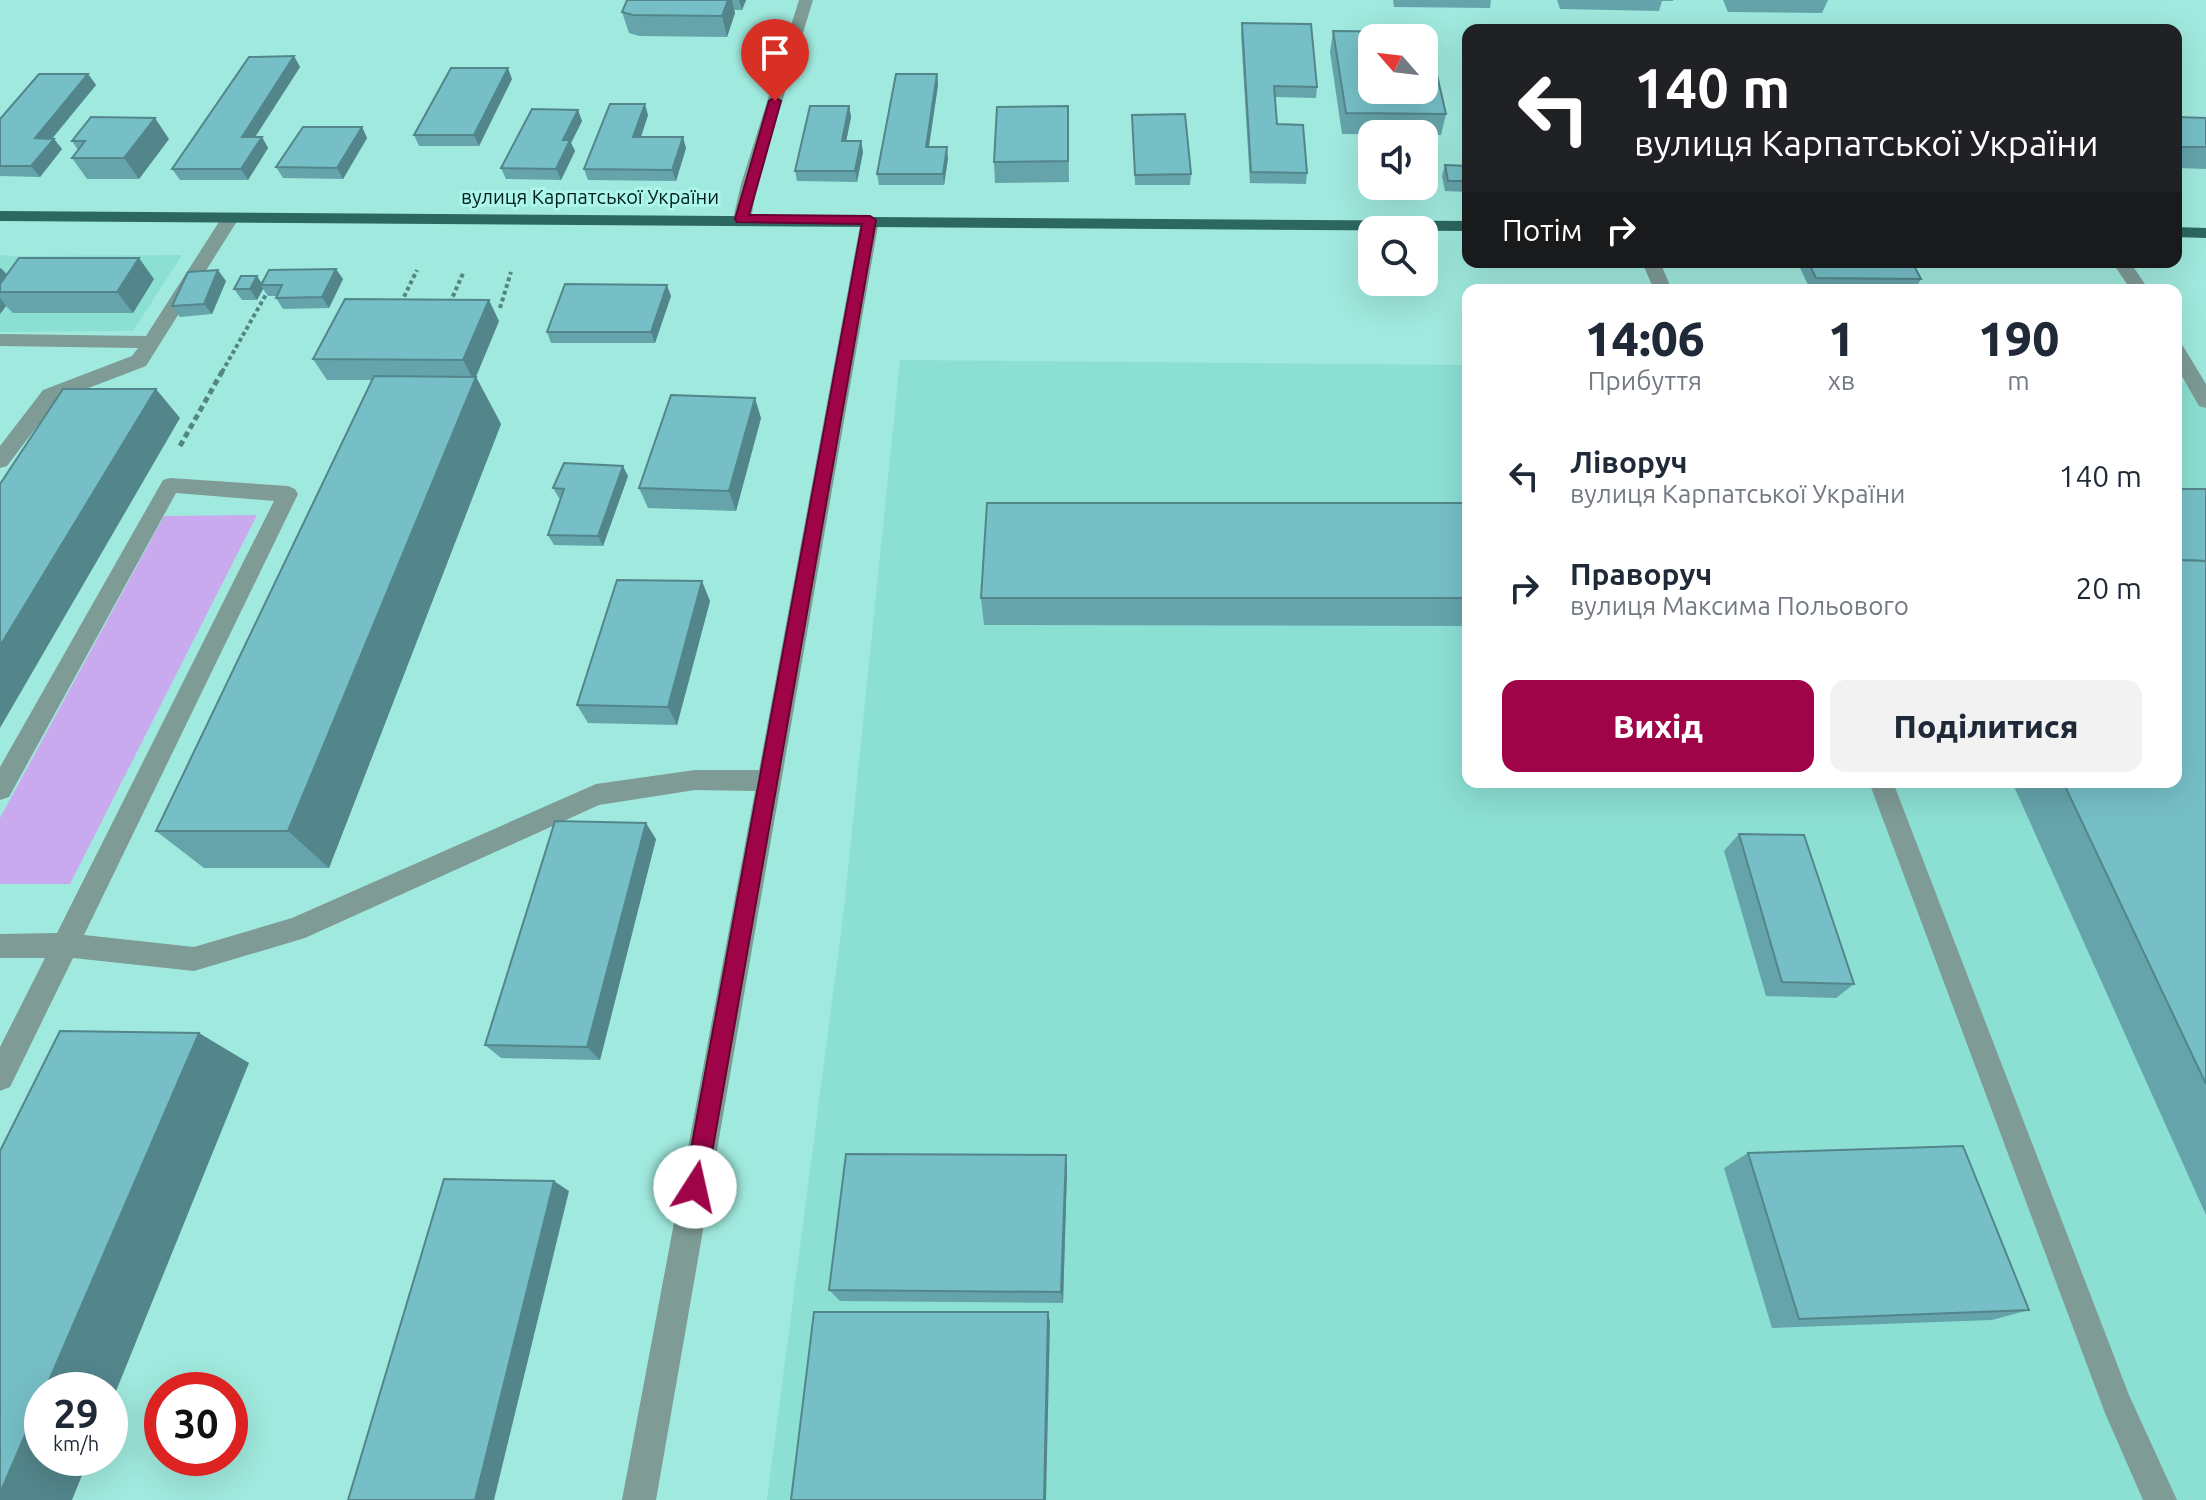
<!DOCTYPE html>
<html lang="uk">
<head>
<meta charset="utf-8">
<style>
	:root { --surface:#fff; --page:#f2f2f3; --text:#1f2937; --muted:#747a83; --accent:#9f0449 }
	body { margin:0; font-family:Ubuntu,sans-serif; background:var(--page); color:var(--text); height:100vh; display:flex; flex-direction:column; font-size:30px; white-space:nowrap }
	* { box-sizing:border-box; margin:0 }
	p { font-size:26px; color:var(--muted) }
	.icon { flex:none; width:44px; height:44px; fill:none; stroke:currentColor; stroke-width:2; stroke-linecap:round; stroke-linejoin:round }
	.map { position:relative; flex:1; overflow:hidden }
	.drawer { position:absolute; left:1462px; top:284px; width:720px; height:504px; display:flex; flex-direction:column; background:var(--surface); border-radius:16px; box-shadow:0 8px 32px #0002 }
	.drawer>* { flex:none }
	.banner { position:absolute; left:1462px; top:24px; width:720px; height:244px; border-radius:16px; box-shadow:0 8px 32px #0002; background:#202124; color:#fff; overflow:hidden }
	.needle { width:52px; rotate:298deg }
	.fabs { position:absolute; left:1358px; top:24px; display:grid; gap:16px }
	.fabs a { display:grid; place-items:center; width:80px; height:80px; border-radius:16px; background:var(--surface); box-shadow:0 8px 32px #0002; font-size:40px }
	.speed { position:absolute; left:24px; top:1372px; display:flex; gap:16px; font-size:40px; font-weight:700; text-align:center }
	.speed>* { display:grid; place-content:center; width:104px; height:104px; border-radius:50%; background:var(--surface); box-shadow:0 8px 32px #0002; line-height:1 }
	.speed small { font-size:20px; font-weight:400 }
	.speed .limit { border:12px solid #d22; background:#fff; color:#111 }
	.pin { position:absolute; display:grid; place-items:center; width:68px; height:68px; color:#fff; margin:-82px -34px; border-radius:50% 50% 50% 0; rotate:-45deg; box-shadow:0 0 8px #0007 }
	.pin .icon { rotate:45deg }
	.me { position:absolute; width:88px; margin:-44px; rotate:10deg; stroke-linejoin:round; filter:drop-shadow(0 0 6px #0008) }
	.turn { display:flex; align-items:center; gap:28px; height:168px; padding:0 40px; font-size:36px }
	.turn .icon { width:104px; height:104px; stroke-width:2.5 }
	.turn b { display:block; font-size:56px; line-height:68px }
	.then { display:flex; align-items:center; height:76px; padding:0 40px; background:#0003; gap:16px; font-size:30px }
	.eta { display:flex; justify-content:space-evenly; align-items:center; height:136px; text-align:center }
	.eta b { font-size:48px; font-weight:800; line-height:56px }
	.action { display:flex; gap:16px; margin-top:auto; padding:16px 40px }
	.action a { flex:1; height:92px; border-radius:16px; background:var(--accent); color:#fff; font-size:32px; font-weight:800; line-height:92px; text-align:center }
	.action a+a { background:var(--page); color:var(--text) }
	ul { padding:0; list-style:none }
	li { display:flex; align-items:center; gap:24px; height:112px; padding:0 40px }
	li div { flex:1 }
	li b { display:block; font-size:30px }
	li em { font-style:normal }
	.map>svg:first-child { display:block }
</style>
</head>
<body>
<div class="map">
<svg width="2206" height="1500" viewBox="0 0 2206 1500">
	<rect width="100%" height="100%" fill="#a0e9de"/>
	<!-- built -->
	<g fill="#8cdfd3">
		<path d="M0,255L12,256L182,255L133,331L0,332Z"/>
		<path d="M900,360L1468,365V782H2176V382L2206,383V1500H767L844,909Z"/>
	</g>
	<!-- green -->
	<path fill="#c9aaee" d="M257,515L70,884H0V818L164,516Z"/>
	<g fill="none" stroke-linecap="round" stroke-linejoin="round">
		<!-- path-far1 -->
		<g stroke="#52867f" stroke-width="4" stroke-dasharray="4 3" stroke-linecap="butt">
			<path d="M1507,262L1614,264"/>
			<path d="M1696,263H1810"/>
			<path d="M1908,263H2082"/>
			<path d="M401,303L417,270"/>
			<path d="M450,303L464,271"/>
			<path d="M500,308L511,272"/>
			<path d="M222,372L268,291"/>
		</g>
		<!-- path -->
		<path stroke="#52867f" stroke-width="5" stroke-dasharray="6 4" stroke-linecap="butt" d="M180,446L223,370"/>
		<!-- minor -->
		<g fill="#7e9b96" fill-rule="evenodd">
			<path d="M799,0H813L757,184L751,219L742,224L736,223L733,219L741,184Z"/>
			<path d="M230,213L239,218L146,366L57,400L7,466L0,468V446L43,390L132,356L138,348L0,346V334L146,336L224,214Z"/>
			<path d="M870,215L879,220L656,1500H622L755,791L695,790L599,805L305,938L194,971L73,958L10,1087L0,1091V1047L45,958H0V934L57,933L274,501L176,493L9,797L0,800V767L163,480L170,478L288,486L295,489L298,494L84,935L194,947L292,918L596,784L695,770H759L861,220Z"/>
			<path d="M1642,262H1660L1672,290H1654Z"/>
			<path d="M2112,262H2130L2149,290H2131Z"/>
			<path d="M2176,344L2183,346L2206,384V408L2199,406L2176,366Z"/>
			<path d="M1869,782H1893L2129,1395L2177,1500H2143L2105,1413Z"/>
		</g>
		<!-- major -->
		<g fill="#2c6760" fill-rule="evenodd">
			<path d="M0,211L1468,221V231L0,221Z"/>
			<path d="M2176,227L2206,228V238L2176,237Z"/>
		</g>
	</g>
	<!-- wall -->
	<g fill="#65a4ab">
		<path d="M627,0H746L742,10H734L735,13L727,37L639,36L629,33L622,12Z"/>
		<path d="M1393,0H1509H1491L1490,8L1394,7Z"/>
		<path d="M1557,0H1673V1H1662L1659,11L1560,9Z"/>
		<path d="M1723,0H1828L1822,13L1728,12Z"/>
		<path d="M1242,23L1317,87L1316,98L1275,97L1277,124L1307,173L1306,184L1250,183L1241,34Z"/>
		<path d="M1333,31L1446,114L1441,135L1342,134L1330,52Z"/>
		<path d="M294,56L300,67L255,137H262L268,148L248,180H180L172,169Z"/>
		<path d="M88,74L96,85L52,139H54L62,149L40,177L0,176V119Z"/>
		<path d="M937,74L938,85L929,147L948,158L944,185H879L877,174Z"/>
		<path d="M512,79L479,146H419L414,135Z"/>
		<path d="M849,106L851,117L846,141H861L863,152L857,182L797,181L795,171Z"/>
		<path d="M1068,106L1069,182L995,183L994,162Z"/>
		<path d="M578,110L582,121L571,143L575,151L561,180L506,179L501,168Z"/>
		<path d="M648,115L641,137L686,148L676,181L588,180L584,169Z"/>
		<path d="M1132,115L1191,174L1190,185H1135Z"/>
		<path d="M2176,117L2206,118V169L2176,168Z"/>
		<path d="M362,127L367,138L343,179L283,178L276,167Z"/>
		<path d="M169,139L139,179H87L72,158L78,150L72,141Z"/>
		<path d="M1445,165L1468,166V192L1445,191L1442,176Z"/>
		<path d="M1803,262H1912L1921,279L1915,290L1810,289L1800,268Z"/>
		<path d="M0,268L7,274L154,279L133,313H13L6,306L0,314Z"/>
		<path d="M343,279L329,308L283,309L276,298L277,296H268L263,289L257,300H242L234,289L262,283Z"/>
		<path d="M226,281L212,314L180,317L172,306Z"/>
		<path d="M671,296L655,343H551L547,332Z"/>
		<path d="M499,321L476,377L501,424L329,868H204L156,831L372,380H327L313,359Z"/>
		<path d="M761,418L736,511L648,508L639,488Z"/>
		<path d="M628,476L603,546L554,545L548,535L561,499L559,498L553,488Z"/>
		<path d="M2206,489V1215L2012,782H2176Z"/>
		<path d="M1468,503V626L984,625L981,598Z"/>
		<path d="M710,601L677,725L588,723L577,705Z"/>
		<path d="M1739,834L1854,984L1836,998L1766,996L1724,851Z"/>
		<path d="M656,839L600,1060L501,1058L485,1045Z"/>
		<path d="M1748,1153L2029,1310L1992,1320L1772,1328L1724,1168Z"/>
		<path d="M1066,1155L1067,1170L1063,1303L840,1301L829,1290Z"/>
	</g>
	<!-- shaded-wall -->
	<g fill="#53868b">
		<path d="M728,0H732L735,13L727,37L722,16Z"/>
		<path d="M739,0H746L742,10Z"/>
		<path d="M294,56L300,67L248,148L242,137Z"/>
		<path d="M508,68L512,79L479,146L474,135Z"/>
		<path d="M88,74L96,85L43,149L35,138Z"/>
		<path d="M937,74L938,85L927,158L926,147Z"/>
		<path d="M645,104L648,115L637,148L633,137Z"/>
		<path d="M849,106L851,117L844,152L842,141Z"/>
		<path d="M578,110L582,121L571,143L575,151L561,180L556,169L563,140Z"/>
		<path d="M155,118L169,139L139,179L124,158Z"/>
		<path d="M362,127L367,138L343,179L337,168Z"/>
		<path d="M262,137L268,148L248,180L241,169Z"/>
		<path d="M683,137L686,148L676,181L672,170Z"/>
		<path d="M54,139L62,149L40,177L31,166Z"/>
		<path d="M861,141L863,152L857,182L855,171Z"/>
		<path d="M947,147L948,158L944,185L943,174Z"/>
		<path d="M139,258L154,279L133,313L117,292Z"/>
		<path d="M1,268L19,289L0,292V269Z"/>
		<path d="M336,269L343,279L329,308L322,297Z"/>
		<path d="M218,270L226,281L212,314L204,304Z"/>
		<path d="M257,276L263,285H261L263,289L257,300L250,289Z"/>
		<path d="M667,285L671,296L655,343L651,332Z"/>
		<path d="M0,298L6,306L0,314Z"/>
		<path d="M489,300L499,321L474,381L463,360Z"/>
		<path d="M476,377L501,424L329,868L288,831Z"/>
		<path d="M156,389L180,418L0,728V646Z"/>
		<path d="M755,398L761,418L736,511L729,491Z"/>
		<path d="M623,466L628,476L603,546L598,536Z"/>
		<path d="M702,581L710,601L677,725L668,707Z"/>
		<path d="M646,823L656,839L600,1060L587,1047Z"/>
		<path d="M199,1033L249,1063L110,1406V1390H45Z"/>
		<path d="M1066,1155L1067,1170L1063,1303L1061,1292Z"/>
		<path d="M554,1181L569,1191L494,1500H475Z"/>
		<path d="M1048,1312L1050,1322L1046,1500H1044Z"/>
		<path d="M42,1396V1458H89L72,1500H0V1493Z"/>
	</g>
	<!-- building -->
	<g fill="#76bfc7" stroke="#53868b" stroke-width="2" fill-rule="evenodd">
		<path d="M627,0H728L722,16L633,15L622,12Z"/>
		<path d="M1242,23L1311,24L1317,87L1274,86L1277,124L1303,125L1307,173L1251,172Z"/>
		<path d="M1333,31L1427,32L1446,114L1346,113ZM1372,38H1424V90H1372Z"/>
		<path d="M294,56L242,137H262L241,169H172L249,57Z"/>
		<path d="M451,68H508L474,135H414Z"/>
		<path d="M39,74H88L35,138L54,139L31,166H0V119Z"/>
		<path d="M896,74H937L926,147H947L943,174H877Z"/>
		<path d="M610,104H645L633,137H683L672,170L584,169Z"/>
		<path d="M810,106H849L842,141H861L855,171H795Z"/>
		<path d="M1068,106V161L994,162L997,107Z"/>
		<path d="M532,109L578,110L563,140H570L556,169L501,168Z"/>
		<path d="M1185,114L1191,174L1135,175L1132,115Z"/>
		<path d="M91,117L155,118L124,158H72L85,141H72Z"/>
		<path d="M2176,117L2206,118V147H2176Z"/>
		<path d="M303,127H362L337,168L276,167Z"/>
		<path d="M1445,165L1468,166V181H1448Z"/>
		<path d="M19,258H139L117,292H0V284Z"/>
		<path d="M1808,262H1912L1921,279L1816,278Z"/>
		<path d="M336,269L322,297L276,298L282,285H261L269,270Z"/>
		<path d="M218,270L204,304L172,306L188,272Z"/>
		<path d="M241,276H257L250,289H234Z"/>
		<path d="M565,284L667,285L651,332H547Z"/>
		<path d="M345,299L489,300L463,360L313,359Z"/>
		<path d="M374,376L476,377L288,831H156Z"/>
		<path d="M63,389H156L0,646V484Z"/>
		<path d="M671,395L755,398L729,491L639,488Z"/>
		<path d="M564,463L623,466L598,536L548,535L564,489L553,488Z"/>
		<path d="M2176,489H2206V561L2176,560Z"/>
		<path d="M987,503H1468V598H981Z"/>
		<path d="M2176,560L2206,561V1084L2063,782H2176Z"/>
		<path d="M617,580L702,581L668,707L577,705Z"/>
		<path d="M555,821L646,823L587,1047L485,1045Z"/>
		<path d="M1739,834L1804,835L1854,984L1782,982Z"/>
		<path d="M60,1031L199,1033L45,1390H42V1396L0,1493V1151Z"/>
		<path d="M1963,1146L2029,1310L1799,1319L1748,1153Z"/>
		<path d="M846,1154L1066,1155L1061,1292L829,1290Z"/>
		<path d="M444,1179L554,1181L475,1500H348Z"/>
		<path d="M814,1312H1048L1044,1500H791Z"/>
	</g>
	<!-- route -->
	<path fill="#9f0449" stroke="#67032f" stroke-width="2" d="M775,97L781,101L749,215L870,216L876,220L706,1187L703,1195L695,1198L687,1195L684,1187L862,224L737,222L735,219L769,101Z"/>
	<g text-anchor="middle" stroke-width="6" stroke-linejoin="round" paint-order="stroke">
		<!-- far-street labels -->
		<g font-size="20" fill="#001e1b" stroke="#adf6ec">
			<text x="590" y="204">вулиця Карпатської України</text>
		</g>
	</g>
</svg>
<div class="fabs">
<a><svg class="needle" viewBox="-14 -14 28 28"><path d="M0-13l5 13h-10z" fill="#e53935"/><path d="M0 13l5-13h-10z" fill="#747a83"/></svg></a>
<a><svg class="icon" aria-label="sound" viewBox="0 0 24 24"><path d="M4 9h4l5-4v14l-5-4H4zM17 9q2 3 0 6"/></svg></a>
<a><svg class="icon" aria-label="search" viewBox="0 0 24 24"><circle cx="10" cy="10" r="6"/><path d="M15 15l6 6"/></svg></a>
</div>
<div class="speed"><div>29<small>km/h</small></div><div class="limit">30</div></div>
<div class="pin" style="left:775px;top:101px;background:#d93025"><svg class="icon" aria-label="arrive" viewBox="0 0 24 24"><path d="M6 21V4h12l-3 4 3 4H6"/></svg></div>
<svg class="me" style="left:695px;top:1187px" viewBox="-20 -20 40 40"><circle r="19" fill="#fff"/><path d="M0-13L10 11 0 6-10 11z" fill="#9f0449"/></svg>
<div class="banner">
<div class="turn"><svg class="icon" aria-label="left" viewBox="0 0 24 24"><path d="M17 20v-9H6M10 6l-5 5 5 5"/></svg><div><b>140 m</b>вулиця Карпатської України</div></div>
<div class="then">Потім<svg class="icon" aria-label="right" viewBox="0 0 24 24"><path d="M7 20v-9h11M14 6l5 5-5 5"/></svg></div>
</div>
<section class="drawer">
<div class="eta">
<div><b>14:06</b><p>Прибуття</p></div>
<div><b>1</b><p>хв</p></div>
<div><b>190</b><p>m</p></div>
</div>
<ul>
<li><svg class="icon" aria-label="left" viewBox="0 0 24 24"><path d="M17 20v-9H6M10 6l-5 5 5 5"/></svg><div><b>Ліворуч</b><p>вулиця Карпатської України</p></div><em>140 m</em></li>
<li><svg class="icon" aria-label="right" viewBox="0 0 24 24"><path d="M7 20v-9h11M14 6l5 5-5 5"/></svg><div><b>Праворуч</b><p>вулиця Максима Польового</p></div><em>20 m</em></li>
</ul>
<div class="action"><a>Вихід</a><a>Поділитися</a></div>
</section>
</div>
</body>
</html>
